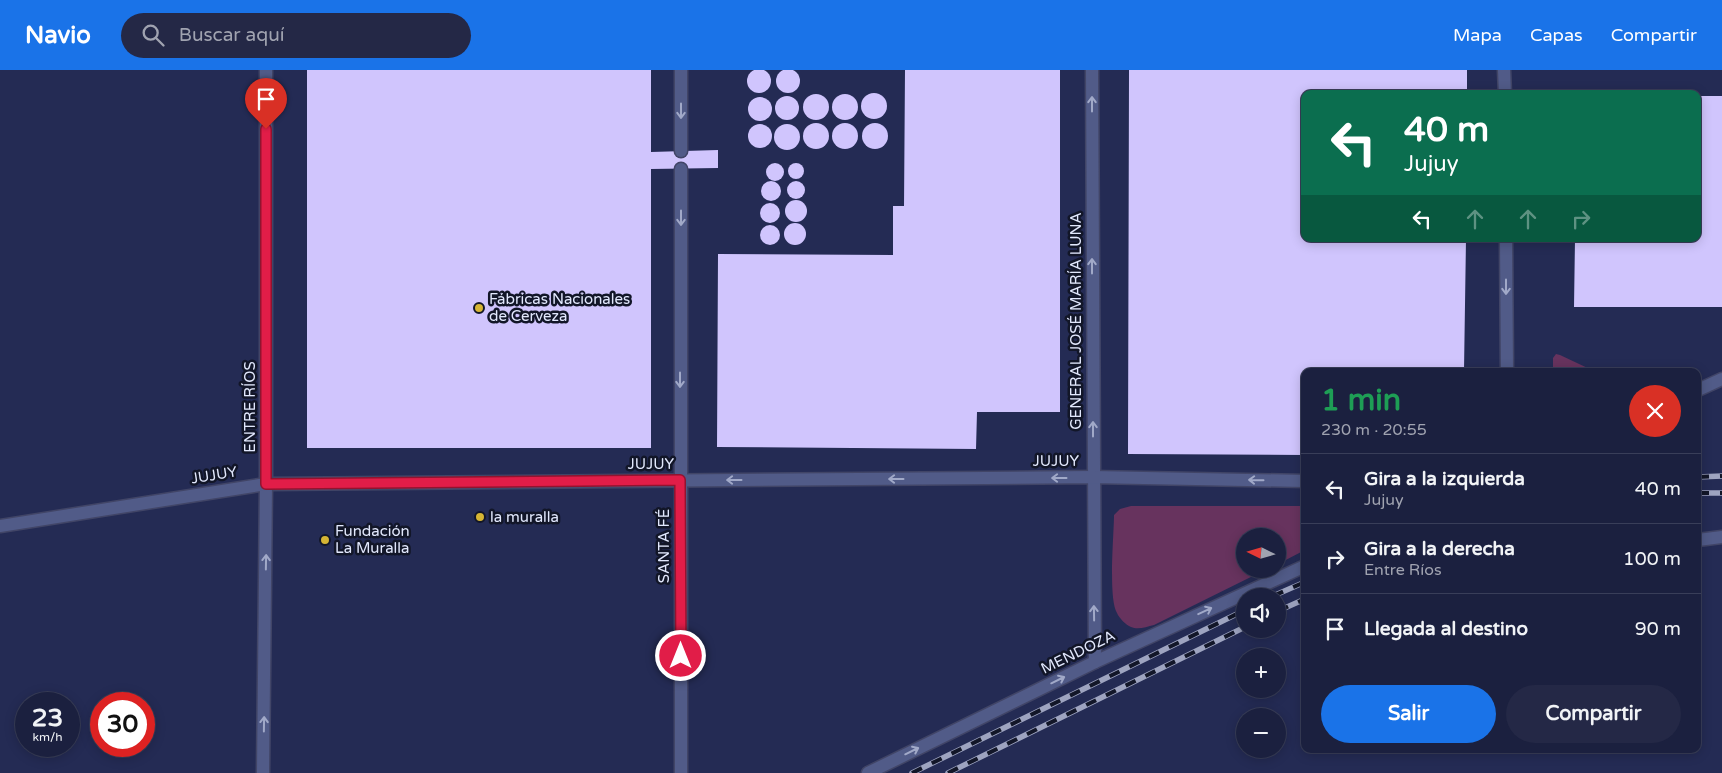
<!DOCTYPE html>
<html lang="es">
<head>
<meta charset="utf-8">
<style>
	:root { --surface:#1b203f; --page:#242846; --text:#f1f3f6; --muted:#a0a3b0; --line:#393e59; --accent:#1a73e8 }
	body { margin:0; font-family:"Varela Round",sans-serif; background:var(--page); color:var(--text); height:100vh; display:flex; flex-direction:column; font-size:19px; white-space:nowrap }
	* { box-sizing:border-box; margin:0 }
	p { font-size:16px; color:var(--muted) }
	.icon { flex:none; width:28px; height:28px; fill:none; stroke:currentColor; stroke-width:2; stroke-linecap:round; stroke-linejoin:round }
	.map { position:relative; flex:1; overflow:hidden }
	.details { position:absolute; left:1301px; top:298px; width:400px; height:385px; display:flex; flex-direction:column; background:var(--surface); border-radius:10px; box-shadow:0 2px 12px #0003,0 0 0 1px var(--line) }
	.details>* { flex:none }
	.hud { position:absolute; left:1301px; top:20px; width:400px; height:152px; border-radius:10px; box-shadow:0 2px 12px #0003,0 0 0 1px var(--line); background:#0b6e4f; color:#fff; overflow:hidden }
	.needle { width:32px; rotate:275deg }
	.buttons { position:absolute; left:1236px; top:458px; display:grid; gap:10px }
	.buttons a { display:grid; place-items:center; width:50px; height:50px; border-radius:50%; background:var(--surface); box-shadow:0 2px 12px #0003,0 0 0 1px var(--line); font-size:25px }
	.speed { position:absolute; left:15px; top:622px; display:flex; gap:10px; font-size:25px; font-weight:700; text-align:center }
	.speed>* { display:grid; place-content:center; width:65px; height:65px; border-radius:50%; background:var(--surface); box-shadow:0 2px 12px #0003,0 0 0 1px var(--line); line-height:1 }
	.speed small { font-size:12px; font-weight:400 }
	.speed .limit { border:8px solid #d22; background:#fff; color:#111 }
	.pin { position:absolute; display:grid; place-items:center; width:42px; height:42px; color:#fff; margin:-51px -21px; border-radius:50% 50% 50% 0; rotate:-45deg; box-shadow:0 0 5px #0007 }
	.pin .icon { rotate:45deg }
	.me { position:absolute; width:55px; margin:-28px; rotate:0deg; stroke-linejoin:round; filter:drop-shadow(0 0 4px #0008) }
	.turn { display:flex; align-items:center; gap:18px; height:105px; padding:0 20px; font-size:22px }
	.turn .icon { width:65px; height:65px; stroke-width:2.5 }
	.turn b { display:block; font-size:35px; line-height:42px }
	.lanes { display:flex; align-items:center; height:48px; padding:0 20px; background:#0003; justify-content:center; gap:25px; direction:ltr }
	.lanes .off { opacity:.35 }
	.round { display:grid; place-items:center; flex:none; width:52px; height:52px; border-radius:26px; background:var(--page) }
	.head { display:flex; align-items:center; justify-content:space-between; height:85px; padding:0 20px }
	h1 { font-size:30px; font-weight:800; line-height:38px; color:#1e9e55 }
	.button { display:flex; gap:10px; margin-top:auto; padding:10px 20px }
	.button a { flex:1; height:58px; border-radius:30px; background:var(--accent); color:#fff; font-size:20px; font-weight:800; line-height:58px; text-align:center }
	.button a+a { background:var(--page); color:var(--text) }
	ul { padding:0; list-style:none }
	li { display:flex; align-items:center; gap:15px; height:70px; padding:0 20px; border-top:1px solid var(--line) }
	li div { flex:1 }
	li b { display:block; font-size:19px }
	li em { font-style:normal }
	header { display:flex; align-items:center; gap:30px; box-sizing:border-box; height:70px; padding:0 25px; background:var(--accent); color:#fff }
	header strong { font-size:24px }
	nav { display:flex; gap:28px; margin-inline-start:auto; font-size:18px }
	.search { width:350px; height:45px; background:var(--page); display:flex; align-items:center; gap:12px; box-sizing:border-box; padding:0 18px; border-radius:28px; color:var(--muted); font-size:19px }
	.map>svg:first-child { display:block }
</style>
</head>
<body>
<header>
<strong>Navio</strong>
<div class="search"><svg class="icon" aria-label="search" viewBox="0 0 24 24"><circle cx="10" cy="10" r="6"/><path d="M15 15l6 6"/></svg>Buscar aquí</div>
<nav><a>Mapa</a><a>Capas</a><a>Compartir</a></nav>
</header>
<div class="map">
<svg width="1722" height="703" viewBox="0 0 1722 703">
	<rect width="100%" height="100%" fill="#242b54"/>
	<!-- green -->
	<g fill="#67335e">
		<path d="M1556,284L1560,285L1594,301H1553V288Z"/>
		<path d="M1131,436H1305V480L1278,494V466H1245V499H1267L1154,555C1146,557 1138,560 1131,557C1126,555 1119,548 1117,543C1108,528 1114,465 1114,445L1120,439Z"/>
	</g>
	<!-- building -->
	<g fill="#d0c5fd">
		<circle cx="788" cy="11" r="12"/>
		<circle cx="759" cy="11" r="12"/>
		<path d="M307,0H651V82L718,80V98L651,99V378H307Z"/>
		<path d="M905,0H1060V342H977L976,379L717,377L718,184L893,185V136H904Z"/>
		<path d="M1129,0H1467V24H1305V169H1466L1464,301H1305V385L1128,384Z"/>
		<circle cx="874" cy="36" r="13"/>
		<circle cx="845" cy="37" r="13"/>
		<circle cx="816" cy="37" r="13"/>
		<circle cx="787" cy="38" r="12"/>
		<path d="M1698,26H1722V237H1574L1575,169H1698Z"/>
		<circle cx="760" cy="39" r="12"/>
		<circle cx="875" cy="66" r="13"/>
		<circle cx="845" cy="66" r="13"/>
		<circle cx="816" cy="66" r="13"/>
		<circle cx="760" cy="66" r="12"/>
		<circle cx="787" cy="67" r="13"/>
		<circle cx="796" cy="101" r="8"/>
		<circle cx="775" cy="102" r="9"/>
		<circle cx="796" cy="120" r="9"/>
		<circle cx="771" cy="121" r="10"/>
		<circle cx="796" cy="141" r="11"/>
		<circle cx="770" cy="143" r="10"/>
		<circle cx="795" cy="164" r="11"/>
		<circle cx="770" cy="165" r="10"/>
	</g>
	<g fill="none" stroke-linecap="round" stroke-linejoin="round">
		<defs>
			<path id="service" d="M1698,470L1722,467"/>
			<g id="minor">
				<path d="M1092,0L1095,592"/>
				<path d="M681,81V0"/>
				<path d="M681,99V703"/>
				<path d="M263,703L266,414V0"/>
			</g>
			<g id="tertiary">
				<path d="M1504,0L1505,24"/>
				<path d="M1506,169L1507,301"/>
				<path d="M1698,320L1722,309"/>
				<path d="M0,456L266,414L1093,407L1305,411"/>
				<path d="M868,703L1095,592L1305,496"/>
			</g>
		</defs>
		<!-- service casing -->
		<use href="#service" stroke="#414567" stroke-width="15"/>
		<!-- minor casing -->
		<use href="#minor" stroke="#414567" stroke-width="15"/>
		<!-- tertiary casing -->
		<use href="#tertiary" stroke="#414567" stroke-width="15"/>
		<!-- service -->
		<use href="#service" stroke="#515b88" stroke-width="12"/>
		<!-- minor -->
		<use href="#minor" stroke="#515b88" stroke-width="12"/>
		<!-- tertiary -->
		<use href="#tertiary" stroke="#515b88" stroke-width="12"/>
		<defs>
			<g id="rail">
				<path d="M1698,407L1722,406"/>
				<path d="M1698,423H1722"/>
				<path d="M1273,526L1305,512"/>
				<path d="M1278,541L1305,529"/>
				<path d="M912,703L1245,540"/>
				<path d="M948,703L1245,557"/>
			</g>
		</defs>
		<!-- rail casing -->
		<use href="#rail" stroke="#9ea4c0" stroke-width="5.5"/>
		<!-- rail -->
		<use href="#rail" stroke="#121628" stroke-width="4" stroke-dasharray="11" stroke-linecap="butt"/>
	</g>
	<!-- one-way arrows -->
	<defs><path id="oneway-shaft" d="M-6 0H5M1.5-3L5.5 0L1.5 3" fill="none" stroke-width="1.6" stroke-linecap="round" stroke-linejoin="round" transform="scale(1.25)"/></defs>
	<g stroke="#a1a9c8">
		<use href="#oneway-shaft" transform="translate(1092 34) rotate(-90)"/>
		<use href="#oneway-shaft" transform="translate(681 41) rotate(90)"/>
		<use href="#oneway-shaft" transform="translate(681 148) rotate(90)"/>
		<use href="#oneway-shaft" transform="translate(1092 196) rotate(-90)"/>
		<use href="#oneway-shaft" transform="translate(1506 217) rotate(90)"/>
		<use href="#oneway-shaft" transform="translate(680 310) rotate(90)"/>
		<use href="#oneway-shaft" transform="translate(1093 359) rotate(-90)"/>
		<use href="#oneway-shaft" transform="translate(1059 408) rotate(180)"/>
		<use href="#oneway-shaft" transform="translate(896 409) rotate(180)"/>
		<use href="#oneway-shaft" transform="translate(734 410) rotate(180)"/>
		<use href="#oneway-shaft" transform="translate(1256 410) rotate(-179)"/>
		<use href="#oneway-shaft" transform="translate(266 492) rotate(-89)"/>
		<use href="#oneway-shaft" transform="translate(1205 541) rotate(-25)"/>
		<use href="#oneway-shaft" transform="translate(1094 543) rotate(-91)"/>
		<use href="#oneway-shaft" transform="translate(1058 610) rotate(-26)"/>
		<use href="#oneway-shaft" transform="translate(264 654) rotate(-89)"/>
		<use href="#oneway-shaft" transform="translate(912 681) rotate(-26)"/>
	</g>
	<g fill="none" stroke-linecap="round" stroke-linejoin="round">
		<defs>
			<path id="route" d="M266,59V414L680,410L681,586"/>
		</defs>
		<!-- route casing -->
		<use href="#route" stroke="#92132f" stroke-width="12"/>
		<!-- route -->
		<use href="#route" stroke="#e11d48" stroke-width="9"/>
	</g>
	<!-- markers -->
	<g fill="#d6b534" stroke="#121628" stroke-width="2">
		<circle cx="479" cy="238" r="5"/>
		<circle cx="480" cy="447" r="5"/>
		<circle cx="325" cy="470" r="5"/>
	</g>
	<g text-anchor="middle" stroke-width="5" stroke-linejoin="round" paint-order="stroke">
		<!-- poi labels -->
		<g font-size="15" fill="#e2e8fd" stroke="#121628" text-anchor="start">
			<text x="489" y="234">Fábricas Nacionales<tspan x="489" dy="17">de Cerveza</tspan></text>
			<text x="490" y="452">la muralla</text>
			<text x="335" y="466">Fundación<tspan x="335" dy="17">La Muralla</tspan></text>
		</g>
		<!-- street labels -->
		<g font-size="15" fill="#e2e8fd" stroke="#121628">
			<text transform="translate(1076 251) rotate(-90)" y="5">GENERAL JOSÉ MARÍA LUNA</text>
			<text transform="translate(250 337) rotate(-90)" y="5">ENTRE RÍOS</text>
			<text x="1056" y="396">JUJUY</text>
			<text x="651" y="399">JUJUY</text>
			<text transform="translate(214 405) rotate(-9)" y="5">JUJUY</text>
			<text transform="translate(664 476) rotate(-90)" y="5">SANTA FÉ</text>
			<text transform="translate(1078 582) rotate(-26)" y="5">MENDOZA</text>
		</g>
	</g>
</svg>
<div class="buttons">
<a><svg class="needle" viewBox="-14 -14 28 28"><path d="M0-13l5 13h-10z" fill="#e53935"/><path d="M0 13l5-13h-10z" fill="#a0a3b0"/></svg></a>
<a><svg class="icon" aria-label="sound" viewBox="0 0 24 24"><path d="M4 9h4l5-4v14l-5-4H4zM17 9q2 3 0 6"/></svg></a>
<a>+</a>
<a>−</a>
</div>
<div class="speed"><div>23<small>km/h</small></div><div class="limit">30</div></div>
<div class="pin" style="left:266px;top:59px;background:#d93025"><svg class="icon" aria-label="arrive" viewBox="0 0 24 24"><path d="M6 21V4h12l-3 4 3 4H6"/></svg></div>
<svg class="me" style="left:681px;top:586px" viewBox="-20 -20 40 40"><circle r="17" fill="#e11d48" stroke="#fff" stroke-width="3"/><path d="M0-11L8 9 0 5-8 9z" fill="#fff"/></svg>
<div class="hud">
<div class="turn"><svg class="icon" aria-label="left" viewBox="0 0 24 24"><path d="M17 20v-9H6M10 6l-5 5 5 5"/></svg><div><b>40 m</b>Jujuy</div></div>
<div class="lanes"><svg class="icon" aria-label="left" viewBox="0 0 24 24"><path d="M17 20v-9H6M10 6l-5 5 5 5"/></svg><svg class="icon off" aria-label="ahead" viewBox="0 0 24 24"><path d="M12 20V5M6 11l6-6 6 6"/></svg><svg class="icon off" aria-label="ahead" viewBox="0 0 24 24"><path d="M12 20V5M6 11l6-6 6 6"/></svg><svg class="icon off" aria-label="right" viewBox="0 0 24 24"><path d="M7 20v-9h11M14 6l5 5-5 5"/></svg></div>
</div>
<section class="details">
<div class="head"><div><h1>1 min</h1><p>230 m · 20:55</p></div><a class="round" style="background:#d93025;color:#fff"><svg class="icon" aria-label="close" viewBox="0 0 24 24"><path d="M6 6l12 12M18 6L6 18"/></svg></a></div>
<ul>
<li><svg class="icon" aria-label="left" viewBox="0 0 24 24"><path d="M17 20v-9H6M10 6l-5 5 5 5"/></svg><div><b>Gira a la izquierda</b><p>Jujuy</p></div><em>40 m</em></li>
<li><svg class="icon" aria-label="right" viewBox="0 0 24 24"><path d="M7 20v-9h11M14 6l5 5-5 5"/></svg><div><b>Gira a la derecha</b><p>Entre Ríos</p></div><em>100 m</em></li>
<li><svg class="icon" aria-label="arrive" viewBox="0 0 24 24"><path d="M6 21V4h12l-3 4 3 4H6"/></svg><div><b>Llegada al destino</b></div><em>90 m</em></li>
</ul>
<div class="button"><a>Salir</a><a>Compartir</a></div>
</section>
</div>
</body>
</html>
